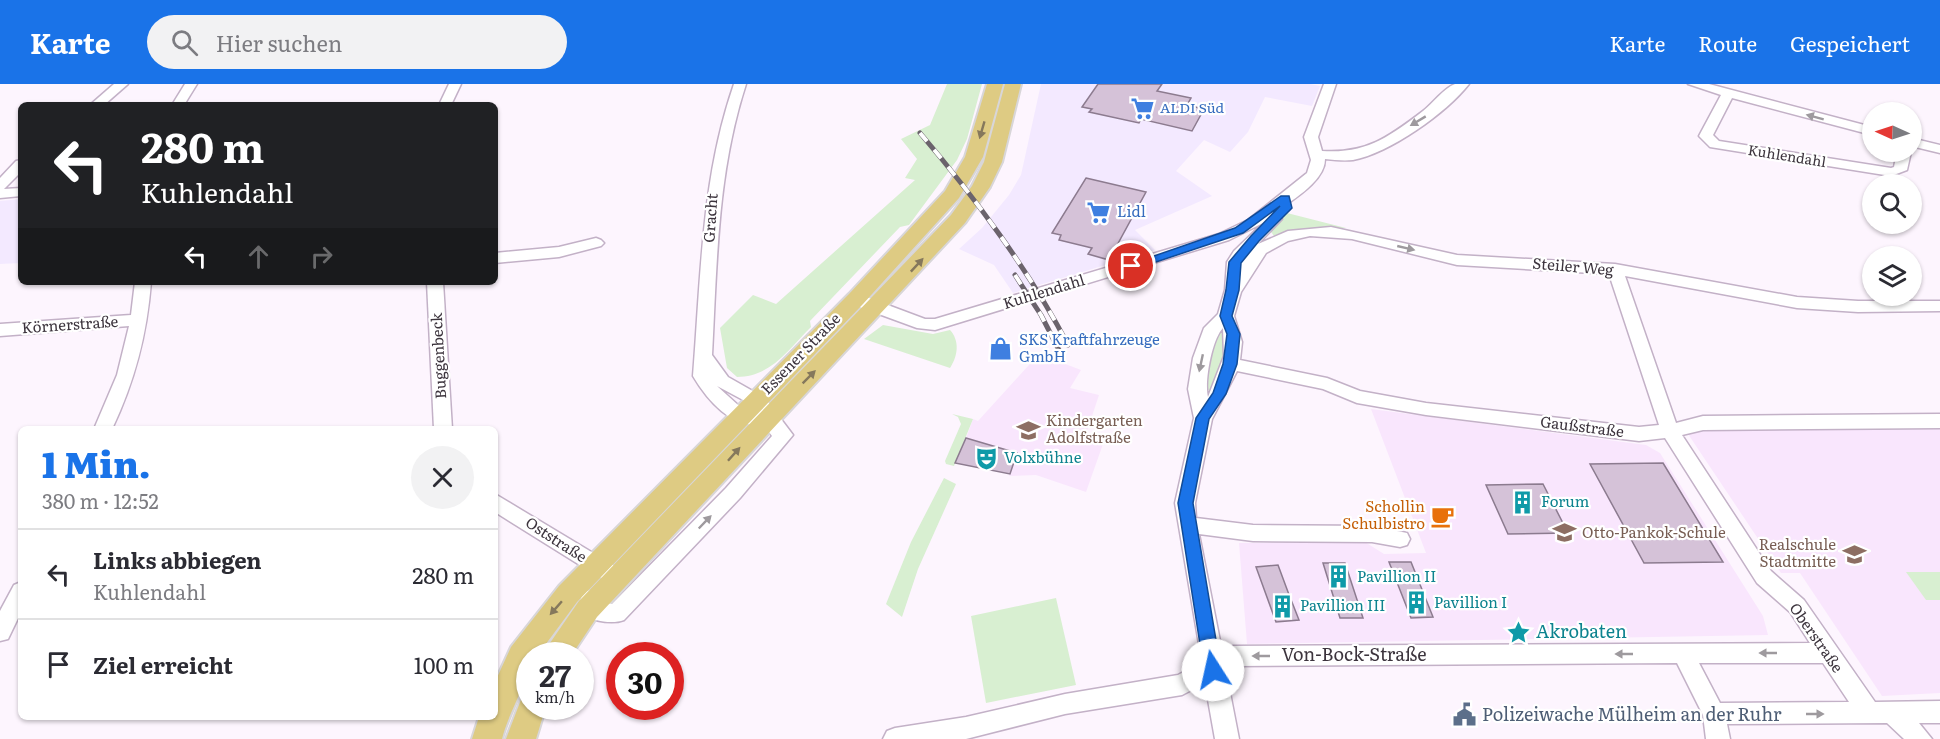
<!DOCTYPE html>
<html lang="de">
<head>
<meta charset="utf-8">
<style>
	:root { --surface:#fff; --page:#f2f2f3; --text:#2b2b33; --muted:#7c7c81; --line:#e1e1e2; --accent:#1a73e8 }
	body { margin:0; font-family:Literata,serif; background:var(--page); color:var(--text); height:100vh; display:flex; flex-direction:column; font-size:22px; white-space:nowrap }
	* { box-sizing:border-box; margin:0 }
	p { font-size:20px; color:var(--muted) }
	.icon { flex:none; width:33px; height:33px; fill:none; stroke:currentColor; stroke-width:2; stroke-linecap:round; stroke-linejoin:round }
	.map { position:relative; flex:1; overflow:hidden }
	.details { position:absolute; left:18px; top:342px; width:480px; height:294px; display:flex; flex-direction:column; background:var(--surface); border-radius:9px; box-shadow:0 2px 4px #0004 }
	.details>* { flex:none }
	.banner { position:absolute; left:18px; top:18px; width:480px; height:183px; border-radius:9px; box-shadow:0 2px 4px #0004; background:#202124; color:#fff; overflow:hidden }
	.needle { width:39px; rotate:273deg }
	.controls { position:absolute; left:1862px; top:18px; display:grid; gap:12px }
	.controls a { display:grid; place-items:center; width:60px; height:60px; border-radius:50%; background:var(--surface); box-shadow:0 2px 4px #0004; font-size:30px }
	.speed { position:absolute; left:516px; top:558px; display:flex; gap:12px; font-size:30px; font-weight:700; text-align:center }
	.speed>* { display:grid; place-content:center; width:78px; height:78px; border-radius:50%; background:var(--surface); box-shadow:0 2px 4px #0004; line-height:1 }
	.speed small { font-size:15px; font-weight:400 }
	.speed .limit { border:9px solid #d22; background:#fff; color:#111 }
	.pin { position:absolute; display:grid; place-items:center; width:51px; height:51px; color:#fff; margin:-26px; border:3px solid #fff; border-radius:50%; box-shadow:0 2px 6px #0007 }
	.me { position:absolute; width:66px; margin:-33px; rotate:350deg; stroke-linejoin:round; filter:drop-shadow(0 0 4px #0008) }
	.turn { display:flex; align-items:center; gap:21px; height:126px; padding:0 24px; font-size:27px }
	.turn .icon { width:78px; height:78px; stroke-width:2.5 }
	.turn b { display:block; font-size:42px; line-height:51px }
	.lanes { display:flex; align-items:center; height:57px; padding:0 24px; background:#0003; justify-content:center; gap:30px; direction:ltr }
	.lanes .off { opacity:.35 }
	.round { display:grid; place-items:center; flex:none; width:63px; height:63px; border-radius:32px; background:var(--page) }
	.headline { display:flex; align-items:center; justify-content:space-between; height:102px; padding:0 24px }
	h1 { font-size:36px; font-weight:800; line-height:45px; color:var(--accent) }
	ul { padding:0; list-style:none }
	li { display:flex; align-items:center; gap:18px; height:90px; padding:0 24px; border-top:2px solid var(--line) }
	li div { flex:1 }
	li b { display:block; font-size:22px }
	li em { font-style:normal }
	header { display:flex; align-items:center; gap:36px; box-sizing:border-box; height:84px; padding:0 30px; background:var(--accent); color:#fff }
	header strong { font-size:28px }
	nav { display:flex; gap:33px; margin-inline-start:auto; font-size:21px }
	.search { width:420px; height:54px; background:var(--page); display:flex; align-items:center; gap:15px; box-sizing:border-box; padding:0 21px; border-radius:33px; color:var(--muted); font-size:22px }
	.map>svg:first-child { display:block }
</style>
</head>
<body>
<header>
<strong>Karte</strong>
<div class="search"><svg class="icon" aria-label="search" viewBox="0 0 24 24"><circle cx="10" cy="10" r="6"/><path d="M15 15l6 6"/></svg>Hier suchen</div>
<nav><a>Karte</a><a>Route</a><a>Gespeichert</a></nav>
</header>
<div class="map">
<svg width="1940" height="655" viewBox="0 0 1940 655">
	<rect width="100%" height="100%" fill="#fdf5fe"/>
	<!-- commercial -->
	<g fill="#f3e9ff">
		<path d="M1041,0H1310L1320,2L1312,22L1265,13L1248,48L1230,68L1204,56L1176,87L1212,112L1135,146L1155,166L1013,209L994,181L959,165L982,144L1009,111L1021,91Z"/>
		<path d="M21,115V179L0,180V117Z"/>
	</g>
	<!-- built -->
	<g fill="#f9e6fd">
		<path d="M1039,270L1081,286L1070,304L1099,311L1084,356L1103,360L1086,408L1036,391L1009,392L1017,369L966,354L973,335L978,337Z"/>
		<path d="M1371,325L1646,361L1660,369L1763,532L1768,551L1247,560L1239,459L1365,458L1384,470L1426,469Z"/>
		<path d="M1940,338V609L1882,612L1800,489H1781L1684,344Z"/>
	</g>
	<!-- green -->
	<g fill="#d8efd1">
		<path d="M947,0H982L967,55L957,76L909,141L900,143L810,237L811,243C789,265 771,293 737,293L727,284L720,244L753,211L776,220L915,96L905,94L917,75L901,55L930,41Z"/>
		<path d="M1287,129L1346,144L1274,152L1269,145Z"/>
		<path d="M883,241L933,250L950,246C960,257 958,272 950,284L864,255Z"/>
		<path d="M1221,247L1227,249L1229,267L1211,307L1205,306L1202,295L1215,248Z"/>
		<path d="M952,330L973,335L954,382L946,380L945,377L961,340L958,333Z"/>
		<path d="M944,394L956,400L918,485L902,533L886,520L911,458Z"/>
		<path d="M1906,488H1940V516H1926Z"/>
		<path d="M1056,514L1076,601L986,619L971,532Z"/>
	</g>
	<!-- building -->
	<g fill="#d5c2d8" stroke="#8c7b8f" stroke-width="1.5">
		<path d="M1098,0H1162L1157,7L1191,14L1187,21L1204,25L1192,47L1141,35L1139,39L1089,28L1092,25L1082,23Z"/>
		<path d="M1086,94L1146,108L1109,176L1088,170L1092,164L1059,156L1061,151L1052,149Z"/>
		<path d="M966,354L1017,369L1010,390L955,379Z"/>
		<path d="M1663,379L1723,478L1644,479L1590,380Z"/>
		<path d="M1543,400L1568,449L1508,450L1486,401Z"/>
		<path d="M1389,478H1411L1433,533L1411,534Z"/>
		<path d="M1323,479H1345L1363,534H1340Z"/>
		<path d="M1278,481L1288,508L1299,536L1276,538L1256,483Z"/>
	</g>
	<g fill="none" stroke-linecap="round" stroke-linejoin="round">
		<defs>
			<g id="minor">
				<path d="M114,0H128L104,21H90Z"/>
				<path d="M185,0H197L184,21H172Z"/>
				<path d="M449,0H461L451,21H439Z"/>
				<path d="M734,0H746C717,89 717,178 712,271L728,293L765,314L793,351L740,414L624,536C611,541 593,536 580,531L577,525L583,509L590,506L597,509L600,518L612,520L726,404L772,352L763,339C733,348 706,314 693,292C701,193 701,95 734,0ZM717,302L745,317L756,327L738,321Z"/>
				<path d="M1324,0H1336L1318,53L1322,67C1366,70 1389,53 1423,27C1432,20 1444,4 1455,0C1459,0 1466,0 1469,0C1446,29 1390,69 1353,76C1344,77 1334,76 1325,75C1325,99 1288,118 1272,131L1280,132L1282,135L1258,160L1288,147L1331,143L1457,171L1615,180L1797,213L1858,217H1940V227L1858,228L1797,224L1625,192L1676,339L1703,332L1940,330V344L1703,346L1682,351L1771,487L1804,516L1875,618L1940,617V639H1919L1932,655H1904L1887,639L1727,640L1730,655H1706L1703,631L1677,579L1236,582L1226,588L1239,655H1215L1205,599L1182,611L1065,630L966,655H883L887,647L895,644L966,633L1065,610L1178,591L1202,578L1175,419L1194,334L1188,305L1193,274L1204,244L1218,230L1225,206L1227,178L1234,167L1263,139L1229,156L935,246L917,244L857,222L855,218L857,214H869L925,235H935L1219,150L1248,136L1307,89L1311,76L1304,53ZM1310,152L1352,155L1457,181L1609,190L1659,341L1639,343L1426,319L1360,307L1327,294L1240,276L1242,258L1234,232L1241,208L1266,169L1288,157ZM1223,244L1224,272L1208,313C1204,298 1212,255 1223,244ZM1237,287L1323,305L1357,319L1426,331L1639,357L1665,354L1757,499L1790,528L1810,559L1233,562L1222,567L1199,450L1253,457L1372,458L1400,463L1407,461L1410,455L1407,449L1372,442L1253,441L1196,434L1195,419L1212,335ZM1699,579H1823L1849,618L1720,619Z"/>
				<path d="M1688,0H1709L1872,43V51L1732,14L1713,51L1719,57L1891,84L1894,83L1897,68H1911L1907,86L1891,92L1710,63L1699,52L1721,11Z"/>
				<path d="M1911,54L1940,61V69L1911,62Z"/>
				<path d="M21,76V88L4,105L21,104V112L0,114V94L16,77Z"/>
				<path d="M596,154L601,156L604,159L601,162L559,173L495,179V169L559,163Z"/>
				<path d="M135,198H151C147,250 135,297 112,345H94L117,291L129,242L0,252V240L131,231Z"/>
				<path d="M427,198H443L452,345H434Z"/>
				<path d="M495,410L613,481L616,487L613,493L606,495L599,493L495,428Z"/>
				<path d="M21,498V528L8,555L0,557V527L14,501Z"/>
			</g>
			<g id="major">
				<path d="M987,0H1003L983,73L959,114L863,220L577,518L537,572H530C530,596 508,629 502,655H472L479,633H495V598L511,563L559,502L849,210L945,107L965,73Z"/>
				<path d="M1005,0H1021L1002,78L990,103L965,139L597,533L571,572H541L579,517L951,131L972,102L984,78Z"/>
				<path d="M530,610V622H546L536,655H506L522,613Z"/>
			</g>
		</defs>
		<!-- minor casing -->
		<use href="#minor" stroke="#c3b1c7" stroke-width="3"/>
		<!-- major casing -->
		<use href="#major" stroke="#d8d6d8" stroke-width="4"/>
		<!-- minor -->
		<use href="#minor" fill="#fff" fill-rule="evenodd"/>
		<!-- major -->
		<use href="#major" fill="#decb83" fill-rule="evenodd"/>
		<defs>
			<g id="rail">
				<path d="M920,49C973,111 1031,189 1068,261"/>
				<path d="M1015,191L1041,231L1059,266"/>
			</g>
		</defs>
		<!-- rail casing -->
		<use href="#rail" stroke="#6b636c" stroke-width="5"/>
		<!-- rail -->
		<use href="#rail" stroke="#fff" stroke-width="4" stroke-dasharray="11" stroke-linecap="butt"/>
	</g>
	<!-- one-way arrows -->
	<defs><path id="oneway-solid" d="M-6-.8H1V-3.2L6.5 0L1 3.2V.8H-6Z" transform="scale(1.5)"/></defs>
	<g fill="#9e9a9e">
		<use href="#oneway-solid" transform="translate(1815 33) rotate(-165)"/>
		<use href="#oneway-solid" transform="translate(1418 37) rotate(149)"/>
		<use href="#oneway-solid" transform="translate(1406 164) rotate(13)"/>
		<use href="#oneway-solid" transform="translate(1201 279) rotate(102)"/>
		<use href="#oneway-solid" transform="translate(705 438) rotate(-46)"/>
		<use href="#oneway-solid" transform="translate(1768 569) rotate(180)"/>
		<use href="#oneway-solid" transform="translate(1624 570) rotate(-180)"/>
		<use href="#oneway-solid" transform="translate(1261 572) rotate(180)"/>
		<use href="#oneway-solid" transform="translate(1815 630)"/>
	</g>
	<g fill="#85785c">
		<use href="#oneway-solid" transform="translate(982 46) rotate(106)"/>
		<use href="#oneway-solid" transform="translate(917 181) rotate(-47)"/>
		<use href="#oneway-solid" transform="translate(809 293) rotate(-45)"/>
		<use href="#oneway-solid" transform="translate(734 370) rotate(-48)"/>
		<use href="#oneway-solid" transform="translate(556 524) rotate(131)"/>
	</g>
	<!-- route -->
	<path fill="#1a73e8" stroke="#114b97" stroke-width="1.5" d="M1281,112H1289L1292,124L1259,157L1241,179L1239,206L1232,232L1240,250L1237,280L1226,310L1209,335L1193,419L1221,586L1219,591L1213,593L1207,591L1204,586L1178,419L1196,334L1213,309L1223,280L1227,250L1220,232L1226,206L1229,178L1251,152L1280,122L1243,149L1135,185L1125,182L1235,144Z"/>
	<!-- icons -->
	<defs>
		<symbol id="supermarket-bare" viewBox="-9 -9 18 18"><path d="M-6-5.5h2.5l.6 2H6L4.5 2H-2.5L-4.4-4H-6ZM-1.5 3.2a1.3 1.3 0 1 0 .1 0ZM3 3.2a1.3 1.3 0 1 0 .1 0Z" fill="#3f7fe0" stroke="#fff" stroke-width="2.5" paint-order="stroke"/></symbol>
		<symbol id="shop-bare" viewBox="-9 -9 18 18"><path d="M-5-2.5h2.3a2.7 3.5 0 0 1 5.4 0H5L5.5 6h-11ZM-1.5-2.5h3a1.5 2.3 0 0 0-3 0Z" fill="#3f7fe0" stroke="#fff" stroke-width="2.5" paint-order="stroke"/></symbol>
		<symbol id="school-bare" viewBox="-9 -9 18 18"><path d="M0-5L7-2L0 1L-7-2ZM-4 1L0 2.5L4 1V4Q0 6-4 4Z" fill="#8d6e63" stroke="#fff" stroke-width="2.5" paint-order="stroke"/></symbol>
		<symbol id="theatre-bare" viewBox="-9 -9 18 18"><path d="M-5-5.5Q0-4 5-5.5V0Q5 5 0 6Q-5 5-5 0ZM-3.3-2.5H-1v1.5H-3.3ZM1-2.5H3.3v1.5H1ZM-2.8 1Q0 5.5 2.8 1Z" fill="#0f9aa8" stroke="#fff" stroke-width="2.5" paint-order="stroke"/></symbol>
		<symbol id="building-bare" viewBox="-9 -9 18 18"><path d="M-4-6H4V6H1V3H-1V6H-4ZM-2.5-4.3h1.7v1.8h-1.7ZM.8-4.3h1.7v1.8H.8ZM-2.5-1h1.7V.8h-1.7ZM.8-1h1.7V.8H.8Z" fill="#0f9aa8" stroke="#fff" stroke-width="2.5" paint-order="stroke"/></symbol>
		<symbol id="cafe-bare" viewBox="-9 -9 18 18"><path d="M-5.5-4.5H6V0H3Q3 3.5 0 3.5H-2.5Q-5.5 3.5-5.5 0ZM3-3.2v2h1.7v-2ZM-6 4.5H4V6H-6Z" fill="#e8710a" stroke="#fff" stroke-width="2.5" paint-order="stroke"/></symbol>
		<symbol id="sight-bare" viewBox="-9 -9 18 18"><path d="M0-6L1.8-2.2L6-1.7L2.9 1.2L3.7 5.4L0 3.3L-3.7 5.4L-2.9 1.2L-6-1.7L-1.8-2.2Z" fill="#0f9aa8" stroke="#fff" stroke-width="2.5" paint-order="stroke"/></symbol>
		<symbol id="civic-bare" viewBox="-9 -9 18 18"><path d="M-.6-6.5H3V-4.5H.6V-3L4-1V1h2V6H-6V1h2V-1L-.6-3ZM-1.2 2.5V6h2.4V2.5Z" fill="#5c6f8a" stroke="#fff" stroke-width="2.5" paint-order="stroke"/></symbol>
	</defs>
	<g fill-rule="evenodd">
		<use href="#supermarket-bare" x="1126" y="8" width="33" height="33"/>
		<use href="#supermarket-bare" x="1082" y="112" width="33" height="33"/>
		<use href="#shop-bare" x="984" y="248" width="33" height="33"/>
		<use href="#school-bare" x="1012" y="330" width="33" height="33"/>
		<use href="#theatre-bare" x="970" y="358" width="33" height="33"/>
		<use href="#building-bare" x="1506" y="402" width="33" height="33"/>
		<use href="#cafe-bare" x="1426" y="416" width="33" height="33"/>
		<use href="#school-bare" x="1548" y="432" width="33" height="33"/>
		<use href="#school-bare" x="1838" y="454" width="33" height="33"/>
		<use href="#building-bare" x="1322" y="476" width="33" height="33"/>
		<use href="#building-bare" x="1400" y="502" width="33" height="33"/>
		<use href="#building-bare" x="1266" y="506" width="33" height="33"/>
		<use href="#sight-bare" x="1502" y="532" width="33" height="33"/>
		<use href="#civic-bare" x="1448" y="614" width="33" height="33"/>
	</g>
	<g text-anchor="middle" stroke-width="4.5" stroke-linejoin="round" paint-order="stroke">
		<!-- far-shop labels -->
		<g font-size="14" fill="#366cbe" stroke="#fff" text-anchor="start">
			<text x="1160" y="29">ALDI Süd</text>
		</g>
		<!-- far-street labels -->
		<g font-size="14" fill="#3c343d" stroke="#fff">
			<text transform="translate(1787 72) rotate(9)" y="5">Kuhlendahl</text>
		</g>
		<!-- shop labels -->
		<g font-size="15" fill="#366cbe" stroke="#fff" text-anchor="start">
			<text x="1117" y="133">Lidl</text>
			<text x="1019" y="261">SKS Kraftfahrzeuge<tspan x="1019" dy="17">GmbH</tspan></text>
		</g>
		<!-- street labels -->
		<g font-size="15" fill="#3c343d" stroke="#fff">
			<text transform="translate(711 134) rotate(-86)" y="5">Gracht</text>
			<text transform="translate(1573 183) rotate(5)" y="5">Steiler Weg</text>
			<text transform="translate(1044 208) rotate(-17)" y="5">Kuhlendahl</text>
			<text transform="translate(70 241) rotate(-4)" y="5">Körnerstraße</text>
			<text transform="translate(801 270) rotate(-46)" y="5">Essener Straße</text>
			<text transform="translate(439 272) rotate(-93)" y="5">Buggenbeck</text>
			<text transform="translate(1582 343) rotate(7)" y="5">Gaußstraße</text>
			<text transform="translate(556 456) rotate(33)" y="5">Oststraße</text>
			<text transform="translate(1816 554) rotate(55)" y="5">Oberstraße</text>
		</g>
		<!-- education labels -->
		<g font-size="15" fill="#785e54" stroke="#fff" text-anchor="start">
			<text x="1046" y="342">Kindergarten<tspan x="1046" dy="17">Adolfstraße</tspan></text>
			<text x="1582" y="454">Otto-Pankok-Schule</text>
			<text x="1836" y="466" text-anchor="end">Realschule<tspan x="1836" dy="17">Stadtmitte</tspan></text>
		</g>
		<!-- culture labels -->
		<g font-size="15" fill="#0d838f" stroke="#fff" text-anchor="start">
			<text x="1004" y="379">Volxbühne</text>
			<text x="1541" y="423">Forum</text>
			<text x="1357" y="498">Pavillion II</text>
			<text x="1434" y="524">Pavillion I</text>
			<text x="1300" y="527">Pavillion III</text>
		</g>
		<!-- food labels -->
		<g font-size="15" fill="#c56008" stroke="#fff" text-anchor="end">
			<text x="1425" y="428">Schollin<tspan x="1425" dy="17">Schulbistro</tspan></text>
		</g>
		<!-- near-culture labels -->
		<g font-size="18" fill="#0d838f" stroke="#fff" text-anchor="start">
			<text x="1536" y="554">Akrobaten</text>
		</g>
		<!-- near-street labels -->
		<g font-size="18" fill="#3c343d" stroke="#fff">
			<text x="1354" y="577">Von-Bock-Straße</text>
		</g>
		<!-- near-service labels -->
		<g font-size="18" fill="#4e5e75" stroke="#fff" text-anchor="start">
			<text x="1482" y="637">Polizeiwache Mülheim an der Ruhr</text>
		</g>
	</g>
</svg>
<div class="controls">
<a><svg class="needle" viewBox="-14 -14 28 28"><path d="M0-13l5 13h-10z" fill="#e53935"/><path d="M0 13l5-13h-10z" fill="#7c7c81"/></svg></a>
<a><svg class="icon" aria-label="search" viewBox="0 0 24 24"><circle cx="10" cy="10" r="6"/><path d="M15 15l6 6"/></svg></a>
<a><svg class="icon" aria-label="layers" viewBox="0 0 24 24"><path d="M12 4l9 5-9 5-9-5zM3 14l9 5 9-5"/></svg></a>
</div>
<div class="speed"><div>27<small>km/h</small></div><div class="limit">30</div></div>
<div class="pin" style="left:1131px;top:182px;background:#d93025"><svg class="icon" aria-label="arrive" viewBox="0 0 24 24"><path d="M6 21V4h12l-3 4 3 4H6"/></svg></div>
<svg class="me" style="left:1213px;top:586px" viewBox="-20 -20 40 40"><circle r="19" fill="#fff"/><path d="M0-13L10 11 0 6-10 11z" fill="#1a73e8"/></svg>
<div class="banner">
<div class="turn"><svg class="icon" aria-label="left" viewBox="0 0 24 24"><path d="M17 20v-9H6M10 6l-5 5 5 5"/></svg><div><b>280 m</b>Kuhlendahl</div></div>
<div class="lanes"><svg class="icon" aria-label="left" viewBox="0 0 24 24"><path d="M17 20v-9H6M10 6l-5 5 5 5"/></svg><svg class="icon off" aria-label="ahead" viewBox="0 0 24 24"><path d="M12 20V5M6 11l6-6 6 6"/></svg><svg class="icon off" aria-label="right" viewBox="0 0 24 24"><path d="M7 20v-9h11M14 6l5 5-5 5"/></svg></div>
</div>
<section class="details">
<div class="headline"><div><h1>1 Min.</h1><p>380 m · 12:52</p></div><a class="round"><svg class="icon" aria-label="close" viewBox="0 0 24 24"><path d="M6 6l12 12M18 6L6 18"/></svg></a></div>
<ul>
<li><svg class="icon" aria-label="left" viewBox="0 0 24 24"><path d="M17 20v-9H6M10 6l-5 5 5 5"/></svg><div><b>Links abbiegen</b><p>Kuhlendahl</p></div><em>280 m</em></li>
<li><svg class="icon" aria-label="arrive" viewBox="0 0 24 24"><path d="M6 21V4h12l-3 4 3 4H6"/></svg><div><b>Ziel erreicht</b></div><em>100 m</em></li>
</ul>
</section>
</div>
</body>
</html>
